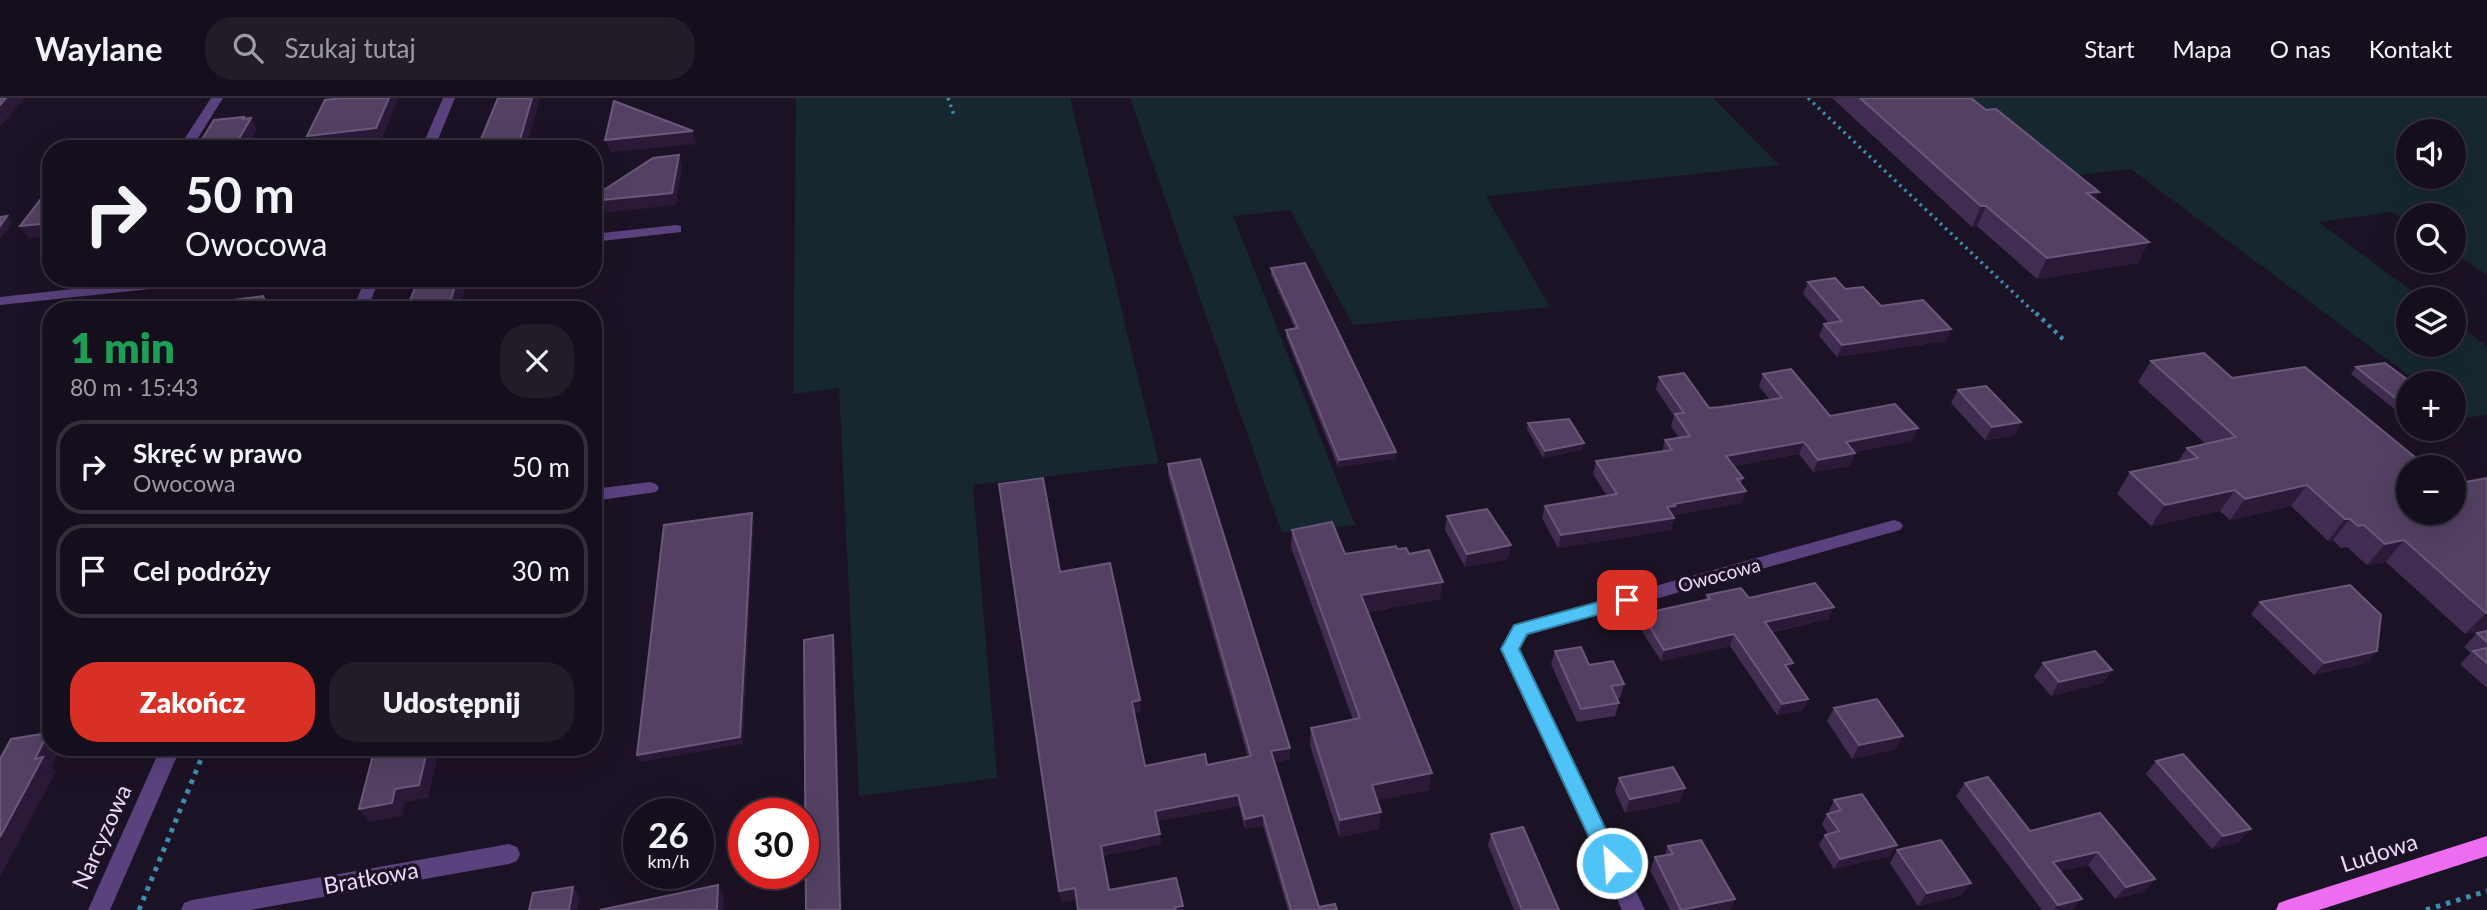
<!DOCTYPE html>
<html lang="pl">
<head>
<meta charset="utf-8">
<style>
	:root { --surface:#150e1c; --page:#221c29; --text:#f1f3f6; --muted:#9d9ca3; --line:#342e3b; --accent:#d93025 }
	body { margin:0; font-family:Lato,sans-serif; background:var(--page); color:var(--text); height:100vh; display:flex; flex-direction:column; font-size:26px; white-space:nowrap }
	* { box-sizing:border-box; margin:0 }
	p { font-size:23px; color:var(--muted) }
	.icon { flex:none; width:38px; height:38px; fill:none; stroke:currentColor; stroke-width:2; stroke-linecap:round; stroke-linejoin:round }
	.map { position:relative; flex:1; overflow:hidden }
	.drawer { position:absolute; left:42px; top:203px; width:560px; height:455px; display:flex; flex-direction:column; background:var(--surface); border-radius:28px; box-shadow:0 7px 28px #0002,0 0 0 2px var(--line) }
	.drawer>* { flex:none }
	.banner { position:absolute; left:42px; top:42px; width:560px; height:147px; border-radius:28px; box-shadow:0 7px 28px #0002,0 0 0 2px var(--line); background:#150e1c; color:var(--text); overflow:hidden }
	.fabs { position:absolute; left:2396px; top:21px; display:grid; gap:14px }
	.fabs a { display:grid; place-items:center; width:70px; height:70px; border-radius:50%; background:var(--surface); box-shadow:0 7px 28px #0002,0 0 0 2px var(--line); font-size:35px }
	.speed { position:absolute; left:623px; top:700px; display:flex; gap:14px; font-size:35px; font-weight:700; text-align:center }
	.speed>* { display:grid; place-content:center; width:91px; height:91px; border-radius:50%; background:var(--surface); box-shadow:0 7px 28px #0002,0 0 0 2px var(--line); line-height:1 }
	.speed small { font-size:18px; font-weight:400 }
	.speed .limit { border:10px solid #d22; background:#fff; color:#111 }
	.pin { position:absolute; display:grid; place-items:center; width:60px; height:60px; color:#fff; margin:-30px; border-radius:14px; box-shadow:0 4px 10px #0006 }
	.me { position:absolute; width:77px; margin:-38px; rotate:334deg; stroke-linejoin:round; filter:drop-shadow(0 0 5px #0008) }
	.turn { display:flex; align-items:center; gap:24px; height:147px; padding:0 28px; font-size:32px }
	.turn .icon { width:91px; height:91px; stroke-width:2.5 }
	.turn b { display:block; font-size:49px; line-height:60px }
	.round { display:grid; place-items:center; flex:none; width:74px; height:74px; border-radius:28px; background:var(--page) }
	.head { display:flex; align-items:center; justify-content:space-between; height:119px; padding:0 28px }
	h1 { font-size:42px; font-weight:800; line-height:52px; color:#1e9e55 }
	.action { display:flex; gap:14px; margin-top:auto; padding:14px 28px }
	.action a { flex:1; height:80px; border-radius:28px; background:var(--accent); color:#fff; font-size:28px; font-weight:800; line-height:80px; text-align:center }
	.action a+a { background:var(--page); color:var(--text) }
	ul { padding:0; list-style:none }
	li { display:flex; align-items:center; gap:21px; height:94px; margin:0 14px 10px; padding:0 14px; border:4px solid var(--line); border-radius:28px }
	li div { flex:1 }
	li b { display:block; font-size:26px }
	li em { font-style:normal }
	header { display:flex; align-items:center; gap:42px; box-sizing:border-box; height:98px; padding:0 35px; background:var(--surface); border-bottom:2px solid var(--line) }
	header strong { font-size:33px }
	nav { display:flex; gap:38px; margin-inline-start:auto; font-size:24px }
	.search { width:490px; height:63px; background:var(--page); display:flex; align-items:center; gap:18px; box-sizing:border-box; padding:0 24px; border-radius:28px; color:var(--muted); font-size:26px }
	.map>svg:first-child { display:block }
</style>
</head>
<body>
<header>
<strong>Waylane</strong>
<div class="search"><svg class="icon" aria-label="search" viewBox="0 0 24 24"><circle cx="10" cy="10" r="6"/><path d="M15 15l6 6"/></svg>Szukaj tutaj</div>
<nav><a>Start</a><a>Mapa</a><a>O nas</a><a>Kontakt</a></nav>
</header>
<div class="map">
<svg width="2487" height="812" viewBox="0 0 2487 812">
	<rect width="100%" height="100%" fill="#1c1225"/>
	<!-- green -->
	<g fill="#16272f" fill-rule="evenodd">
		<path d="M796,0H1070L1159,365L973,387L997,680L859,698L839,290L793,296Z"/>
		<path d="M1130,0H1713L1779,67L1486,98L1550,209L1353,227L1290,112L1233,118L1355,427L1282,435Z"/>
		<path d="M1954,0H2487V177L2454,155V117H2408V125L2392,114L2318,124L2423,201H2408V247H2454V224L2487,248V317L2465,320L2454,311V285H2419L2131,71L2051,80ZM2408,33H2454V79H2408Z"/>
	</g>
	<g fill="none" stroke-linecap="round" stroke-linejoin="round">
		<!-- path-far2 -->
		<g stroke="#3d8dad" stroke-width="3.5" stroke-dasharray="2.5 4.5" stroke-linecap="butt">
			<path d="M948,0L954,17"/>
			<path d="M1808,0L2037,217"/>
		</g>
		<!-- path-far1 -->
		<path stroke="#3d8dad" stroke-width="4.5" stroke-dasharray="3.5 5" stroke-linecap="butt" d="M2036,215L2066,244"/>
		<!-- path -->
		<g stroke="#3d8dad" stroke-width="5" stroke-dasharray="4.5 6" stroke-linecap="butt">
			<path d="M139,812L206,649"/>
			<path d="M2426,812L2487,793"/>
		</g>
		<!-- minor -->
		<g fill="#5a427f" fill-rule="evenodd">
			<path d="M211,0H223L191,51H178Z"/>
			<path d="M443,0H455L434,51H421Z"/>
			<path d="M676,127L681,128V134L593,144V136Z"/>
			<path d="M173,180H223L216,184L0,207V199Z"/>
			<path d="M366,180H380L367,212H352Z"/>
			<path d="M650,384L656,386L659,390L656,394L593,403V391Z"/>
			<path d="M1894,422L1900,424L1903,428L1900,432L1528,537L1520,551L1645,812H1622L1500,551L1514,527Z"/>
			<path d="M161,649H181L110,812H88Z"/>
			<path d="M509,746L517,749L520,756L517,763L509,766L250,812H181L184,805L192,802Z"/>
		</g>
		<!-- major -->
		<path fill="#ec6def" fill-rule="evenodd" d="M2487,738V758L2319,812H2276L2279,805L2287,802Z"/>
	</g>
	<!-- wall -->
	<g fill="#412d51">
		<path d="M1832,0H1971L2099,94L2095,102L2138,165L2037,181L1977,128L1972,129Z"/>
		<path d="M1271,170L1396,354L1395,361L1338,369L1286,239V232L1295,231L1271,177Z"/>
		<path d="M1808,184L1845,191L1881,208L1951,231L1946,243L1837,259L1819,238L1824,226L1829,225L1803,196Z"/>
		<path d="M2151,263L2232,280L2408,415L2487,380V532L2465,536L2386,464L2367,467L2347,449L2341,450L2333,442L2328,443L2291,408L2230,422L2220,413L2151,428L2117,396L2130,374L2177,365L2187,350L2206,346L2138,284Z"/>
		<path d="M2356,269L2408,285V316L2402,317L2351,276Z"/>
		<path d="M1763,276L1830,318L1912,343L1854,354L1855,355L1850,368L1813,374L1799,356L1734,368L1743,380L1741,386L1742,405L1673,417L1674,420L1671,432L1558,450L1542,420L1545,408L1607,398L1593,376L1596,363L1662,354L1665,342L1679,340L1671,328L1674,318L1656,291L1659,279L1709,310L1721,309L1770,302L1759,288Z"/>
		<path d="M1958,292L2021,324L2014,338L1985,342L1951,305Z"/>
		<path d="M1528,325L1582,352L1543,360L1527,331Z"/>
		<path d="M1168,366L1290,650V661L1274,664L1319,809L1337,812H1288L1263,728L1245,731L1239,708L1157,723L1161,746L1103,758L1109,792L1183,808V812H1078L1076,801L1061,804L1060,474L1141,613L1134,615L1145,668L1207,667L1248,659L1168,377Z"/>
		<path d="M1447,418L1508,461L1465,469L1445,432Z"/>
		<path d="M1292,432L1345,456L1397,451L1409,456L1440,501L1368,514L1429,692L1377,702L1379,731L1339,739L1310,647L1311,630L1353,622L1291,449Z"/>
		<path d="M1707,497L1749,500L1829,521L1772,534L1789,573L1808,601L1803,612L1777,617L1730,548L1661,563L1638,527L1642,516L1705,502Z"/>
		<path d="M2260,504L2377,553L2366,565L2314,577L2251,516Z"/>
		<path d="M2487,533V590L2460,566L2471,555L2464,549L2477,535Z"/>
		<path d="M1555,553L1589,567L1624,586L1620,600H1617L1619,605L1615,618L1577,624L1551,566Z"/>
		<path d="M2043,565L2112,572L2102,585L2051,598L2034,578Z"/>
		<path d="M1834,610L1903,638L1896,651L1852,661L1827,623Z"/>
		<path d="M2156,663L2239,744L2212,751L2146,676Z"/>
		<path d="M1619,680L1680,704L1625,715L1615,693Z"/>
		<path d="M1965,685L2030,733L2100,715L2155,781L2144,794L2115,801L2088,767L2060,773L2073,812H2042L1956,698Z"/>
		<path d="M1834,702L1890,758L1834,771L1819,747L1825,737L1828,736L1822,726L1827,716L1830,715L1829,713Z"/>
		<path d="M1491,736L1559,812H1514L1488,747Z"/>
		<path d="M1668,748L1730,812H1670L1650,772L1655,759L1665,757Z"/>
		<path d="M1897,752L1962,797L1918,808L1890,765Z"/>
	</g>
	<!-- shaded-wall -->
	<g fill="#2a1a38">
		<path d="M6,0H25L0,29V7Z"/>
		<path d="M389,0H398L382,41L313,49L307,38Z"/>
		<path d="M532,0H540L526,51H509Z"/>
		<path d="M244,19L248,26L251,20L257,31L246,51H233Z"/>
		<path d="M693,33L697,46L610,54L605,42Z"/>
		<path d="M679,57L682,69L676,107L593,116V103Z"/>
		<path d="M2099,94L2089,114L2087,95Z"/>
		<path d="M1981,108H1986L1977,128L1972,129Z"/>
		<path d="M7,118L12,125L0,141V128Z"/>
		<path d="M51,125V137L28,140L20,128Z"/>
		<path d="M2149,144L2138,165L2037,181L2047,160Z"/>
		<path d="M458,180H464L467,187L458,212H447Z"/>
		<path d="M1951,231L1946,243L1837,259L1842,247Z"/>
		<path d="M2408,310V316L2402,317Z"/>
		<path d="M2021,324L2014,338L1985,342L1992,329Z"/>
		<path d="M1918,330L1912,343L1841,356L1846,344Z"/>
		<path d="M1804,344L1799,356L1722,370L1726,358Z"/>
		<path d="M1584,345L1582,352L1543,360L1545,353Z"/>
		<path d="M1396,354L1395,361L1338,369L1339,362Z"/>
		<path d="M1855,355L1850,368L1813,374L1818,362Z"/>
		<path d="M2307,387L2291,408L2230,422L2245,401Z"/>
		<path d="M2235,392L2220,413L2151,428L2165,407Z"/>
		<path d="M1746,393L1742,405L1672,417L1667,409L1674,406Z"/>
		<path d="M752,415L754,421L743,646L640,664L637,657Z"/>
		<path d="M1674,420L1671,432L1558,450L1561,437Z"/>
		<path d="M2345,421H2350L2333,442L2328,443Z"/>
		<path d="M598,435L604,448L601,472L593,473V458Z"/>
		<path d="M2404,442L2386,464L2367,467L2385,446Z"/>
		<path d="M1511,447L1508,461L1465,469L1467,456Z"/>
		<path d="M1443,484L1440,501L1360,515L1361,497Z"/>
		<path d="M1834,509L1829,521L1761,536L1765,524Z"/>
		<path d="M2487,514V532L2465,536Z"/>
		<path d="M1734,536L1730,548L1661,563L1664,552Z"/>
		<path d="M833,537L835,544L842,812H840Z"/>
		<path d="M2377,553L2366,565L2314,577L2324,565Z"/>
		<path d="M1793,565L1788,577L1785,567Z"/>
		<path d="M2112,572L2102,585L2051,598L2059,584Z"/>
		<path d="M1808,601L1803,612L1777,617L1782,606Z"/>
		<path d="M1140,602L1141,613L1133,615L1132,604Z"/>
		<path d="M48,635L51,638V649H61L52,668L56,673L0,779V739L35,661Z"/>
		<path d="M1903,638L1896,651L1852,661L1859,647Z"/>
		<path d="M428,649H437L439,652L428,700L405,704L402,718L369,724L359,711L395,691Z"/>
		<path d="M1290,650V661L1271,664V653Z"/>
		<path d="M1432,675L1429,692L1370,704L1372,687Z"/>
		<path d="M1685,690L1680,704L1625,715L1630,701Z"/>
		<path d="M1238,697L1239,708L1156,723L1155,713Z"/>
		<path d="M1381,714L1379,731L1339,739L1340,722Z"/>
		<path d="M1263,717V728L1245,731V721Z"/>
		<path d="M2251,731L2239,744L2212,751L2223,738Z"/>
		<path d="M1160,736L1161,746L1102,758L1101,748Z"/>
		<path d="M1897,747L1890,758L1834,771L1840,761Z"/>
		<path d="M2098,754L2088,767L2043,777L2053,764Z"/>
		<path d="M2155,781L2144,794L2115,801L2126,789Z"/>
		<path d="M1971,785L1962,797L1918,808L1927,795Z"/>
		<path d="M718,787L724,797L723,812H717Z"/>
		<path d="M573,789L580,799L577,812H569Z"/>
		<path d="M1075,790L1076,801L1061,804L1059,793Z"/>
		<path d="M1735,801L1730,812H1686Z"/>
		<path d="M2082,801L2073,812H2054L2058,807Z"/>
		<path d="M1183,808V812H1175V809Z"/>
	</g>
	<!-- building -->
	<g fill="#534063" stroke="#6a587b" stroke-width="2">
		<path d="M0,0H6L0,7Z"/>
		<path d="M341,0H389L376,30L307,38L325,2Z"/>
		<path d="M498,0H532L518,49L509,51H477Z"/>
		<path d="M1860,0H1971L1986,12L1996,11L2099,94L2087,95L2149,144L2047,160L1986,108H1981Z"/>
		<path d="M614,3L693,33L605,42Z"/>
		<path d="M244,19L243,21L251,20L233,51H196L214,22Z"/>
		<path d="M679,57L672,95L593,103V99L653,60Z"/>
		<path d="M51,88V125L20,128Z"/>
		<path d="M7,118L0,128V119Z"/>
		<path d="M1305,165L1396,354L1339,362L1286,232L1298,230L1271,170Z"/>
		<path d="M419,180H458L447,212H406Z"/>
		<path d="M1835,180L1845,191L1863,189L1881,208L1923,202L1951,231L1842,247L1824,226L1842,223L1808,184Z"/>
		<path d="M263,198L269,212H221L226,203Z"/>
		<path d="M2204,255L2232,280L2305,269L2427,369H2408V415H2454V386L2487,380V514L2486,515L2404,442L2385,446L2364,427L2358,428L2350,421H2345L2307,387L2245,401L2235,392L2165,407L2130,374L2198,360L2187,350L2236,339L2151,263Z"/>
		<path d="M2385,265L2412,285H2408V310L2356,269Z"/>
		<path d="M1791,271L1830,318L1895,306L1918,330L1846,344L1855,355L1818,362L1804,344L1726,358L1743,380L1737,381L1746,393L1674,406L1675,408L1667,409L1674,420L1561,437L1545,408L1617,396L1596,363L1672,352L1665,342L1690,338L1675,316L1684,315L1659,279L1684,275L1709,310L1721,309L1782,300L1763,276Z"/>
		<path d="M1986,288L2021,324L1992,329L1958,292Z"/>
		<path d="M1569,321L1584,345L1545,353L1528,325Z"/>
		<path d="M1200,361L1290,650L1271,653L1319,809L1335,806L1337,812H1291L1263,717L1245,721L1238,697L1155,713L1160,736L1101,748L1109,792L1176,780L1183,808L1175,809L1176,812H1078L1075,790L1059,793L999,386L1043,380L1060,474L1110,465L1140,602L1132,604L1145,668L1205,656L1207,667L1251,658L1168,366Z"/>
		<path d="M1487,411L1511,447L1467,456L1447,418Z"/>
		<path d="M752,415L740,639L637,657L664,427Z"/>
		<path d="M1332,424L1345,456L1396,448L1397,451L1406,450L1409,456L1429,452L1443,484L1361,497L1432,675L1372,687L1381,714L1340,722L1311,630L1360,620L1292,432Z"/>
		<path d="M593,435H598L595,458H593Z"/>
		<path d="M1815,485L1834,509L1765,524L1793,565L1785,567L1808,601L1782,606L1734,536L1664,552L1642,516L1710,501L1707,497L1741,490L1749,500Z"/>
		<path d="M2350,487L2381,517L2377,553L2324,565L2260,504Z"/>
		<path d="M2487,533V544L2477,535Z"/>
		<path d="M833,537L840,812H806L804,542Z"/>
		<path d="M1581,549L1589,567L1613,563L1624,586L1611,588L1619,605L1581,611L1555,553Z"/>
		<path d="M2487,550V565L2473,553Z"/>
		<path d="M2095,553L2112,572L2059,584L2043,565Z"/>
		<path d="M1877,601L1903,638L1859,647L1834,610Z"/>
		<path d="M48,635L35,661L43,659L0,739V661L11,641Z"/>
		<path d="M375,649H428L419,687L395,691L392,705L359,711Z"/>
		<path d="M2183,656L2251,731L2223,738L2156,663Z"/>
		<path d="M1673,669L1685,690L1630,701L1619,680Z"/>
		<path d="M1988,679L2030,733L2100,715L2155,781L2126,789L2098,754L2053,764L2082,801L2058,807L1965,685Z"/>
		<path d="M1862,696L1897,747L1840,761L1825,737L1839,733L1827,716L1841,712L1834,702Z"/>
		<path d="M1523,729L1559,812H1522L1491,736Z"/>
		<path d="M1701,742L1735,801L1681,812L1655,759L1673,756L1668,748Z"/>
		<path d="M1941,742L1971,785L1927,795L1897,752Z"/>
		<path d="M718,787L717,812H600Z"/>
		<path d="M573,789L569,812H529L533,795Z"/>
	</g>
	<!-- route -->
	<path fill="#4fc3f7" stroke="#337fa1" stroke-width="2" d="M1627,496L1633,498L1636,502L1633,507L1527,536L1519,551L1622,765L1619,771L1612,773L1604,771L1501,551L1514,527Z"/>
	<g text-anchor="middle" stroke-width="7" stroke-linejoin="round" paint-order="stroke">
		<!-- street labels -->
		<g font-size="19" fill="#e9dafb" stroke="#1c1225">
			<text transform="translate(1719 477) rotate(-15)" y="7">Owocowa</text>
		</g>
		<!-- near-street labels -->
		<g font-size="23" fill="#e9dafb" stroke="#1c1225">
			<text transform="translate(102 739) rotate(-66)" y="8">Narcyzowa</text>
			<text transform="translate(2379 755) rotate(-18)" y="8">Ludowa</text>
			<text transform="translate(371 780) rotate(-10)" y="8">Bratkowa</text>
		</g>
	</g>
</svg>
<div class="fabs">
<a><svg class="icon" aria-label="sound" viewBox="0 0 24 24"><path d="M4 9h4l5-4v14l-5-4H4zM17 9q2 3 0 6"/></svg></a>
<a><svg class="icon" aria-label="search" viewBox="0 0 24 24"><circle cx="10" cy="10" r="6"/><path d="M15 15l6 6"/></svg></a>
<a><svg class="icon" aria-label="layers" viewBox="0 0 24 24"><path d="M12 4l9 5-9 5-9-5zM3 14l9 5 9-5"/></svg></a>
<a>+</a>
<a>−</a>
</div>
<div class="speed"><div>26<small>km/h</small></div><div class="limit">30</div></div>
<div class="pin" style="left:1627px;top:502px;background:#d93025"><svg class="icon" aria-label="arrive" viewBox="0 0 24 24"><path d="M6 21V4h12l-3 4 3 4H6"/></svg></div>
<svg class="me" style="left:1612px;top:765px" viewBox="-20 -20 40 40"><circle r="17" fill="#4fc3f7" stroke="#fff" stroke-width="3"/><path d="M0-11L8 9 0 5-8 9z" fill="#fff"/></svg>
<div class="banner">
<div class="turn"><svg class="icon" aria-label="right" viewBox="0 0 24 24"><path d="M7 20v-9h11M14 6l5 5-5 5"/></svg><div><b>50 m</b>Owocowa</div></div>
</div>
<section class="drawer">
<div class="head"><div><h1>1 min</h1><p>80 m · 15:43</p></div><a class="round"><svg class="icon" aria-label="close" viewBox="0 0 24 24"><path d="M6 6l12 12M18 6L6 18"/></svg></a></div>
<ul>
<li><svg class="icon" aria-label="right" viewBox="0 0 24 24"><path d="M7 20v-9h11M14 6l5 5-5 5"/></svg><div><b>Skręć w prawo</b><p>Owocowa</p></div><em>50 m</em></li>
<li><svg class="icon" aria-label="arrive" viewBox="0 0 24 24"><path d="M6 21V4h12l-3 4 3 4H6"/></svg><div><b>Cel podróży</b></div><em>30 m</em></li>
</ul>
<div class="action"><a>Zakończ</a><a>Udostępnij</a></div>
</section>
</div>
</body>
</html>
